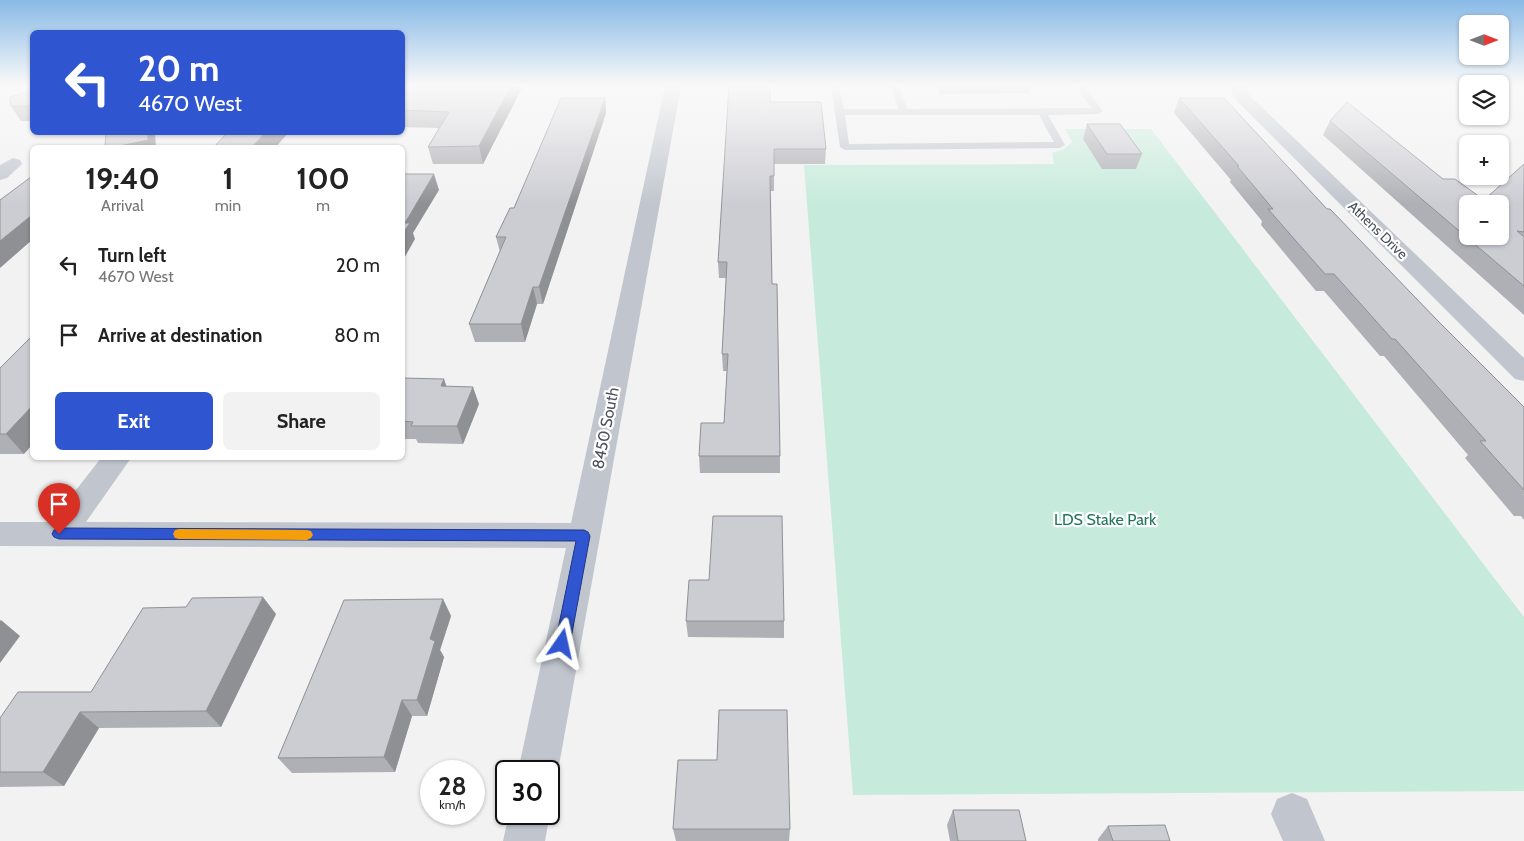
<!DOCTYPE html>
<html lang="en">
<head>
<meta charset="utf-8">
<style>
	:root { --surface:#fff; --page:#f2f2f2; --text:#222; --muted:#767676; --accent:#2f55d0 }
	body { margin:0; font-family:Cabin,sans-serif; background:var(--page); color:var(--text); height:100vh; display:flex; flex-direction:column; font-size:19px; white-space:nowrap }
	* { box-sizing:border-box; margin:0 }
	p { font-size:16px; color:var(--muted) }
	.icon { flex:none; width:28px; height:28px; fill:none; stroke:currentColor; stroke-width:2; stroke-linecap:round; stroke-linejoin:round }
	.map { position:relative; flex:1; overflow:hidden }
	.details { position:absolute; left:30px; top:145px; width:375px; height:315px; display:flex; flex-direction:column; background:var(--surface); border-radius:8px; box-shadow:0 1px 4px #0004 }
	.details>* { flex:none }
	.banner { position:absolute; left:30px; top:30px; width:375px; height:105px; border-radius:8px; box-shadow:0 1px 4px #0004; background:#2f55d0; color:#fff; overflow:hidden }
	.needle { width:32px; rotate:90deg }
	.tools { position:absolute; left:1459px; top:15px; display:grid; gap:10px }
	.tools a { display:grid; place-items:center; width:50px; height:50px; border-radius:8px; background:var(--surface); box-shadow:0 1px 4px #0004; font-size:25px }
	.speed { position:absolute; left:420px; top:760px; display:flex; gap:10px; font-size:25px; font-weight:700; text-align:center }
	.speed>* { display:grid; place-content:center; width:65px; height:65px; border-radius:50%; background:var(--surface); box-shadow:0 1px 4px #0004; line-height:1 }
	.speed small { font-size:12px; font-weight:400 }
	.speed .limit { border:2px solid #111; border-radius:8px; background:#fff; color:#111 }
	.pin { position:absolute; display:grid; place-items:center; width:42px; height:42px; color:#fff; margin:-51px -21px; border-radius:50% 50% 50% 0; rotate:-45deg; box-shadow:0 0 5px #0007 }
	.pin .icon { rotate:45deg }
	.me { position:absolute; width:55px; margin:-28px; rotate:11deg; stroke-linejoin:round; filter:drop-shadow(0 0 4px #0008) }
	.turn { display:flex; align-items:center; gap:18px; height:105px; padding:0 25px; font-size:22px }
	.turn .icon { width:65px; height:65px; stroke-width:2.5 }
	.turn b { display:block; font-size:35px; line-height:42px }
	.eta { display:flex; justify-content:space-evenly; align-items:center; height:85px; text-align:center }
	.eta b { font-size:30px; font-weight:700; line-height:35px }
	.button { display:flex; gap:10px; margin-top:auto; padding:10px 25px }
	.button a { flex:1; height:58px; border-radius:8px; background:var(--accent); color:#fff; font-size:20px; font-weight:700; line-height:58px; text-align:center }
	.button a+a { background:var(--page); color:var(--text) }
	ul { padding:0; list-style:none }
	li { display:flex; align-items:center; gap:15px; height:70px; padding:0 25px }
	li div { flex:1 }
	li b { display:block; font-size:19px }
	li em { font-style:normal }
	.map>svg:first-child { display:block }
</style>
</head>
<body>
<div class="map">
<svg width="1524" height="841" viewBox="0 0 1524 841">
	<rect width="100%" height="100%" fill="#f3f2f2"/>
	<!-- green -->
	<path fill="#c6ebdc" d="M1065,129H1151L1524,617V791L853,795L804,165L1054,164L1052,153L1064,149L1072,142Z"/>
	<g fill="none" stroke-linecap="round" stroke-linejoin="round">
		<!-- service -->
		<path fill="#c1c6ce" fill-rule="evenodd" d="M831,86H839L844,109H898L891,86H899L907,109L1091,108L1076,86H1084L1103,111L1098,114L1048,115L1065,145L1060,148L845,150L840,147ZM845,115H1039L1054,142L849,144Z"/>
		<!-- minor -->
		<g fill="#c1c6ce" fill-rule="evenodd">
			<path d="M665,86H681L558,771L552,785L549,786V771H518L566,548L0,546V522H51L101,458H131L86,522L571,523Z"/>
			<path d="M1232,86H1248L1246,89L1250,96L1524,358V381L1515,379L1238,102L1230,89Z"/>
			<path d="M13,158L20,160L22,164L7,178L0,180V165Z"/>
			<path d="M1292,793L1307,799L1325,841H1283L1271,814L1277,799Z"/>
			<path d="M549,812L550,814L545,841H503L509,814H549Z"/>
		</g>
	</g>
	<!-- wall -->
	<g fill="#afb0b5">
		<path d="M402,86H523L483,164H433L428,147L439,128L402,127Z"/>
		<path d="M937,86H1031L1029,93L940,94Z"/>
		<path d="M32,91V121H21L11,106Z"/>
		<path d="M605,98L606,113L543,304H537L525,342H475L469,324L500,252L496,237L514,208Z"/>
		<path d="M1179,98L1327,209L1524,407V520L1521,516H1514L1465,458L1468,455L1384,356H1380L1324,291H1316L1261,225L1262,221L1230,182L1231,180L1174,113Z"/>
		<path d="M770,102L826,149L825,164H774V191H770L772,284L780,456V473H700L699,456L724,423L727,371H723L722,354L726,278H719L718,262Z"/>
		<path d="M1330,121L1484,200L1524,164V315L1323,135Z"/>
		<path d="M1087,124L1142,154L1136,169H1102L1083,139Z"/>
		<path d="M0,368L24,454H0Z"/>
		<path d="M402,378L447,386L479,404L463,444L418,443L416,439H402Z"/>
		<path d="M443,599L451,616L440,650L444,657L427,716H412L395,772L292,773L278,758Z"/>
		<path d="M276,614L221,727L99,728L64,786L0,787V718L91,692Z"/>
		<path d="M686,621H784V638L688,637Z"/>
		<path d="M953,810L1026,841H950L947,825Z"/>
		<path d="M1108,826L1170,841H1098V839Z"/>
		<path d="M673,829H790L789,841H676Z"/>
	</g>
	<!-- shaded-wall -->
	<g fill="#8f9094">
		<path d="M511,86H523L483,164L479,146Z"/>
		<path d="M605,98L606,113L543,304L539,287Z"/>
		<path d="M148,132H155L156,148H110Z"/>
		<path d="M266,132H289L275,148H251Z"/>
		<path d="M434,174L439,190L413,233L415,239L402,262V235L405,223Z"/>
		<path d="M32,215V240L0,268V241Z"/>
		<path d="M533,287L537,304L525,342L521,324Z"/>
		<path d="M444,379L450,397L441,386Z"/>
		<path d="M473,387L479,404L463,444L457,426Z"/>
		<path d="M32,406V445L24,454L6,434Z"/>
		<path d="M263,597L276,614L221,727L206,711Z"/>
		<path d="M443,599L451,616L440,650L444,657L427,716L417,700L430,639Z"/>
		<path d="M1,620L20,636L0,663V621Z"/>
		<path d="M402,700L412,716L395,772L384,757Z"/>
		<path d="M80,712L99,728L64,786L43,772Z"/>
	</g>
	<!-- building -->
	<g fill="#cccdd3" stroke="#8f9094" fill-rule="evenodd">
		<path d="M402,86H511L479,146L428,147L449,112L402,110Z"/>
		<path d="M729,86H770V102H821L826,149H774V176H770L772,284H777L780,456H699L701,423H724L728,354H722L727,262H718Z"/>
		<path d="M32,91V106H11L10,97Z"/>
		<path d="M561,98H605L539,287H533L521,324H469L506,237H496L510,208H514Z"/>
		<path d="M1179,98H1224L1327,209H1330L1439,322L1524,407V490L1480,441H1486L1395,339H1392L1334,274H1325L1268,209H1273L1237,166H1239Z"/>
		<path d="M1347,102L1443,179H1455L1484,200L1524,164V232L1517,231L1524,237V286L1330,121ZM1468,204H1500V236H1468Z"/>
		<path d="M1087,124H1120L1142,154H1107Z"/>
		<path d="M106,132H148V140L110,148H105Z"/>
		<path d="M228,132H266L251,148H213Z"/>
		<path d="M402,174H434L405,223H410L402,235Z"/>
		<path d="M31,177H32V215L0,241V200Z"/>
		<path d="M32,336V392L30,395H32V406L6,434H0V368Z"/>
		<path d="M402,378L444,379L441,386L473,387L457,426H411L413,422L402,421Z"/>
		<path d="M713,516H782L784,621H686L689,580H709Z"/>
		<path d="M263,597L206,711L80,712L43,772H0V718L18,692H91L143,608L186,607L192,598Z"/>
		<path d="M443,599L430,639L435,641L417,700H402L384,757L278,758L344,600Z"/>
		<path d="M719,710H787L790,829H673L678,760H717Z"/>
		<path d="M953,810H1019L1026,841H958Z"/>
		<path d="M1165,825L1170,841H1113L1108,826Z"/>
	</g>
	<!-- sky -->
	<linearGradient id="sky" x2="0" y2="1"><stop stop-color="#88bae6"/><stop offset="0.42" stop-color="#faf9f9"/><stop offset="1" stop-color="#faf9f9" stop-opacity="0"/></linearGradient>
	<rect width="1524" height="204" fill="url(#sky)"/>
	<!-- route -->
	<path fill="#2f55d0" stroke="#1f3787" d="M59,528L584,530L588,532L590,536L570,644L568,649L562,651L557,649L555,644L576,541L59,539L54,537L52,534L54,530Z"/>
	<!-- slow -->
	<path fill="#f59e0b" d="M179,529L307,530L311,531L313,535L311,538L307,540L179,539L175,538L173,534L175,530Z"/>
	<g text-anchor="middle" stroke-width="4.5" stroke-linejoin="round" paint-order="stroke">
		<!-- far-street labels -->
		<g font-size="14" fill="#4b515d" stroke="#fff">
			<text transform="translate(1378 230) rotate(44)" y="5">Athens Drive</text>
		</g>
		<!-- street labels -->
		<g font-size="16" fill="#4b515d" stroke="#fff">
			<text transform="translate(605 428) rotate(-79)" y="6">8450 South</text>
		</g>
		<!-- park labels -->
		<g font-size="16" fill="#23775e" stroke="#fff">
			<text x="1105" y="525">LDS Stake Park</text>
		</g>
	</g>
</svg>
<div class="tools">
<a><svg class="needle" viewBox="-14 -14 28 28"><path d="M0-13l5 13h-10z" fill="#e53935"/><path d="M0 13l5-13h-10z" fill="#767676"/></svg></a>
<a><svg class="icon" aria-label="layers" viewBox="0 0 24 24"><path d="M12 4l9 5-9 5-9-5zM3 14l9 5 9-5"/></svg></a>
<a>+</a>
<a>−</a>
</div>
<div class="speed"><div>28<small>km/h</small></div><div class="limit">30</div></div>
<div class="pin" style="left:59px;top:534px;background:#d93025"><svg class="icon" aria-label="arrive" viewBox="0 0 24 24"><path d="M6 21V4h12l-3 4 3 4H6"/></svg></div>
<svg class="me" style="left:562px;top:644px" viewBox="-20 -20 40 40"><path d="M0-17L14 15 0 8-14 15z" fill="#2f55d0" stroke="#fff" stroke-width="4"/></svg>
<div class="banner">
<div class="turn"><svg class="icon" aria-label="left" viewBox="0 0 24 24"><path d="M17 20v-9H6M10 6l-5 5 5 5"/></svg><div><b>20 m</b>4670 West</div></div>
</div>
<section class="details">
<div class="eta">
<div><b>19:40</b><p>Arrival</p></div>
<div><b>1</b><p>min</p></div>
<div><b>100</b><p>m</p></div>
</div>
<ul>
<li><svg class="icon" aria-label="left" viewBox="0 0 24 24"><path d="M17 20v-9H6M10 6l-5 5 5 5"/></svg><div><b>Turn left</b><p>4670 West</p></div><em>20 m</em></li>
<li><svg class="icon" aria-label="arrive" viewBox="0 0 24 24"><path d="M6 21V4h12l-3 4 3 4H6"/></svg><div><b>Arrive at destination</b></div><em>80 m</em></li>
</ul>
<div class="button"><a>Exit</a><a>Share</a></div>
</section>
</div>
</body>
</html>
